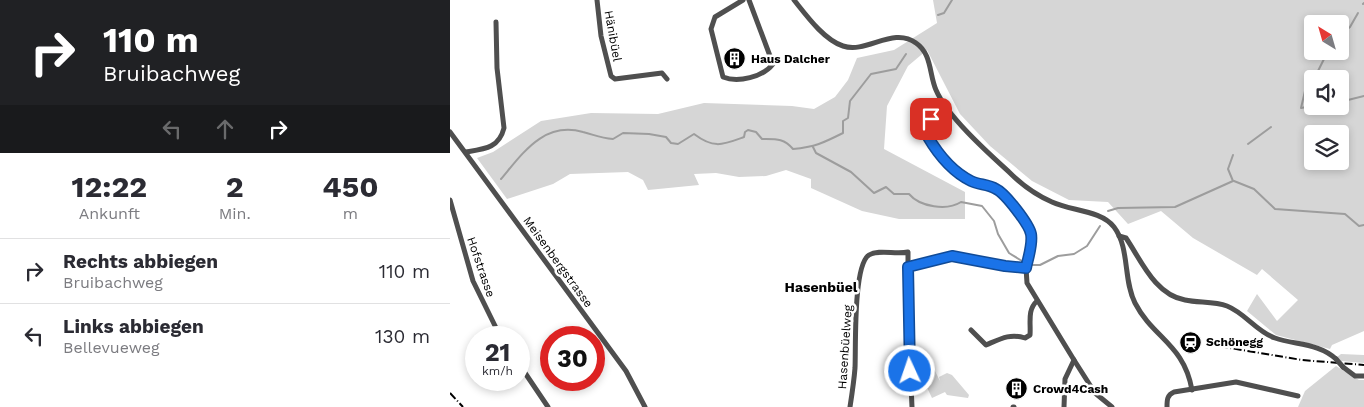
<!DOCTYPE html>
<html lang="de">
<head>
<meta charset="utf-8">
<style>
	:root { --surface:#fff; --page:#f7f7f7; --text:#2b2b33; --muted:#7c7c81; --line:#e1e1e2 }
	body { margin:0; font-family:"Work Sans",sans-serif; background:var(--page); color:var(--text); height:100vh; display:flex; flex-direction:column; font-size:19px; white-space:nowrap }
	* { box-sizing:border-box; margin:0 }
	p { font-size:16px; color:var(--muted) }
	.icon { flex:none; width:28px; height:28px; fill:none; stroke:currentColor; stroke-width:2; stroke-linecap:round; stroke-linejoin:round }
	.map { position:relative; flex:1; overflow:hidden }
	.drawer { display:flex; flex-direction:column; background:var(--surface); width:450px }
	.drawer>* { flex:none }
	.banner { background:#202124; color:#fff; overflow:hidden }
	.needle { width:32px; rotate:323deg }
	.tools { position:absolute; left:854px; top:15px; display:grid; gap:10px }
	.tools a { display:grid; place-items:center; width:45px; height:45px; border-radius:5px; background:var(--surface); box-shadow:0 2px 8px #0003; font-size:25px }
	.speed { position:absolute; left:15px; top:326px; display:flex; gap:10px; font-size:25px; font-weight:700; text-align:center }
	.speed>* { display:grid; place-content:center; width:65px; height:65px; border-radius:50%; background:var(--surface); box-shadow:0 2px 8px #0003; line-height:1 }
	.speed small { font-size:12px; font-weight:400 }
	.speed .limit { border:8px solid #d22; background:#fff; color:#111 }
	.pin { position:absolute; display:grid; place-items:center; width:42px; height:42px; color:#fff; margin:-21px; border-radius:10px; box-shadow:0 2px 8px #0006 }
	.me { position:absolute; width:55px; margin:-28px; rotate:357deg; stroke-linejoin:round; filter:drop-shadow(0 0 4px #0008) }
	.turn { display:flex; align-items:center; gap:18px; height:105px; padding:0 20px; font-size:22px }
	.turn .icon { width:65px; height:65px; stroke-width:2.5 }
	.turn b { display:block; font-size:35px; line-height:42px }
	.lanes { display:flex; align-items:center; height:48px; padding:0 20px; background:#0003; justify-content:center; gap:25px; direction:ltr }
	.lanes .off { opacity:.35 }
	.eta { display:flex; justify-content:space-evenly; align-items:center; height:85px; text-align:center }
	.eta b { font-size:30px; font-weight:700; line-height:35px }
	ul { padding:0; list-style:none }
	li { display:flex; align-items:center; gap:15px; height:65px; padding:0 20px; border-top:1px solid var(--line) }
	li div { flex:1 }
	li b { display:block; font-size:19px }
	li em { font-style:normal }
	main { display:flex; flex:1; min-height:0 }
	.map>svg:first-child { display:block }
</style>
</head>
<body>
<main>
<section class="drawer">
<div class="banner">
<div class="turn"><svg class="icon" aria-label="right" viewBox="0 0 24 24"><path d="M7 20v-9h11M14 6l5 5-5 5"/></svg><div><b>110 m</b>Bruibachweg</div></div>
<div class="lanes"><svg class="icon off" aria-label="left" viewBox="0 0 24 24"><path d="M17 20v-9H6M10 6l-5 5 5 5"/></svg><svg class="icon off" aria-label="ahead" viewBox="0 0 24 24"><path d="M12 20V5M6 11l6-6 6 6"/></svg><svg class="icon" aria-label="right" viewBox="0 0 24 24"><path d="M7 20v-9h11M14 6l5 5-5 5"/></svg></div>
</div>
<div class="eta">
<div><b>12:22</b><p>Ankunft</p></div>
<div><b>2</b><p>Min.</p></div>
<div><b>450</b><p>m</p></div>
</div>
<ul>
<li><svg class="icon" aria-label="right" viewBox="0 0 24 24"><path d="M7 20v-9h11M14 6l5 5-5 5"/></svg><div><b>Rechts abbiegen</b><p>Bruibachweg</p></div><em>110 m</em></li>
<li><svg class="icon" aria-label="left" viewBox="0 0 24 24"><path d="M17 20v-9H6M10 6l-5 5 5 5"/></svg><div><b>Links abbiegen</b><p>Bellevueweg</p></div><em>130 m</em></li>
</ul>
</section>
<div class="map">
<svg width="914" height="407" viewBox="0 0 914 407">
	<rect width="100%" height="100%" fill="#fff"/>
	<!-- green -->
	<g fill="#d6d6d6" fill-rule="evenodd">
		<path d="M483,0H914V331L882,345L880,349L826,335L797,311L807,294L827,321L848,300L812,269L807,275L743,238L711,211L678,224L658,202L619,200L582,181L540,146L510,114L477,50L458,66L437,106L434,149L515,192V219H449L412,211L361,188V179L336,170L316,176L289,177L266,173L244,174L249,185L198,190L193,180L178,172L120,174L103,184L57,199L27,158L43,152L91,121L141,113L208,114L254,103L342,106L364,109L385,97L398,80L407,58L444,50L487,23ZM862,24H890V51H862ZM862,79H890V106H862ZM862,134H890V161H862Z"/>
		<path d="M891,354L914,355V363L891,361L887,357Z"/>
		<path d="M886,366L909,380H914V407H848L855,391Z"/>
		<path d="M484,369L490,381L489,377L497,373L502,375L519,395L518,398L497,395L495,392L482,398L471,375Z"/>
	</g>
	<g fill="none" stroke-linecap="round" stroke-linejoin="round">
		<!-- stream -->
		<g stroke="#9d9d9d" stroke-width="2">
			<path d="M913,4L914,3"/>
			<path d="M488,15L494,13L502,0"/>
			<path d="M890,35L900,27L908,13"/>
			<path d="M864,79L878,51"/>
			<path d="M862,80L855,91L851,108L862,106"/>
			<path d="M890,102L914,96"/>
			<path d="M798,144L821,127"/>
			<path d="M363,147L366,153L401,172L424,193L436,187L444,194H459C470,207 497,211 511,202L532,206L544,221L548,234L559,253L572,261"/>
			<path d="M51,179C73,153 94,121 133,132C145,135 150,138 163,139L173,133L199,134L216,137L221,143L228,144L244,134C264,149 272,145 294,137L295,132L298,130L306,132L312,139C326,139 334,138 343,149C365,147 373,143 393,133V121L398,118L400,101L421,74L446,69L456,54"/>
			<path d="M784,181L804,189L825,209L895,214L909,226L914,225"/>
			<path d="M658,211L668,208L725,207L783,181L778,169L783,155"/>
			<path d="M580,265H590L608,256L624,254L637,246L650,226"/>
		</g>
		<!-- minor -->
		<g stroke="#4f4f4f" stroke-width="5">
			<path d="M147,0L151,36L161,76L165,79L212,73L217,79"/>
			<path d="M293,0L265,17L261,29L273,77C288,83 313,77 323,64L299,0"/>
			<path d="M344,0C356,15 374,40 393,46C417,54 443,26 466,43C482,54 479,74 486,90C497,116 537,152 559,172C571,184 586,195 602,202C621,211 651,210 664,227C680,248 673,280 685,303C703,338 734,344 742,390"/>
			<path d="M492,101L485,109L481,119L478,137L491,155L508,172L522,182L540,186L552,193L578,227L581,235L576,268L577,283L624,360L615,379L614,407"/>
			<path d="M0,132L176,371L195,407"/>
			<path d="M16,152C35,149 49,148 54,128L47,68L46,22"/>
			<path d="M0,200L23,281L51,338"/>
			<path d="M669,236L676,238C691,260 705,295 735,300C748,303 764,301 777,306C795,313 807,332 825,338C845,345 869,343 886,359"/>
			<path d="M458,267L502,256L555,267L576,268"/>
			<path d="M521,330L536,345C550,339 560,333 575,338L580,335C581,323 577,310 587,301"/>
			<path d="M624,360L645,393L662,407"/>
			<path d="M69,364L98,407"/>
			<path d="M893,367L905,376H914"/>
			<path d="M400,407C402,394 404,381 405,368C406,348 403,265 419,255C429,249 446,255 458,252V317L462,407"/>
			<path d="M563,407H564"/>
			<path d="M717,407C717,400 717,395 724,392L786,382L848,396"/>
		</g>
		<!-- rail -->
		<g stroke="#000" stroke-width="2" stroke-dasharray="8 2.5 1 2.5" stroke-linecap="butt">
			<path d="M756,344L852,360L914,365"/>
			<path d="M0,393L13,407"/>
		</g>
		<!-- minor-bridge -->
		<path stroke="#4f4f4f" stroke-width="5" d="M886,359L893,367"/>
	</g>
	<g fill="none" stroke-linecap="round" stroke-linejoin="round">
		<defs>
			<path id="route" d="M460,371L458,267L502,256L555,266L576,268C578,258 583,244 581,234C579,224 555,193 546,189C538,184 529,185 521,181C503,172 488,154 478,137L481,119"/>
		</defs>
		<!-- route casing -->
		<use href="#route" stroke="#114b97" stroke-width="12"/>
		<!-- route -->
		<use href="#route" stroke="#1a73e8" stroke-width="9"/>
	</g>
	<!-- icons -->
	<defs>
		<symbol id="building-disc" viewBox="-11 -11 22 22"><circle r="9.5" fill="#000" stroke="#fff"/><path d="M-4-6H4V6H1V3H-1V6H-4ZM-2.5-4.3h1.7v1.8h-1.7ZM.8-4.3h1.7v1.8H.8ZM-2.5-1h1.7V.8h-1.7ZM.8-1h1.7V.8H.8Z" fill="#fff"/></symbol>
		<symbol id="station-disc" viewBox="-11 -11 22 22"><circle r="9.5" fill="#000" stroke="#fff"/><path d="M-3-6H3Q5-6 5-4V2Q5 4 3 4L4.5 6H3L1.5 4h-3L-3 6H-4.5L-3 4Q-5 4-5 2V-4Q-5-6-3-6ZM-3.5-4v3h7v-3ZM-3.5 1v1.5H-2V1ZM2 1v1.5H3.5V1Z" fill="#fff"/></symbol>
	</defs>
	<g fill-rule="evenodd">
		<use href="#building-disc" x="272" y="46" width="25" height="25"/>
		<use href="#station-disc" x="728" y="330" width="25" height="25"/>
		<use href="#building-disc" x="554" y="376" width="25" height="25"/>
	</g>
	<g text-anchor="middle" stroke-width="5" stroke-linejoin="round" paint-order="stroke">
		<!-- street labels -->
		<g font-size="12" fill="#000" stroke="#fff">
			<text transform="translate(163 36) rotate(80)" y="4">Hänibüel</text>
			<text transform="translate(108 262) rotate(54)" y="4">Meisenbergstrasse</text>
			<text transform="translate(31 267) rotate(71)" y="4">Hofstrasse</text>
			<text transform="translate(395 347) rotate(-86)" y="4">Hasenbüelweg</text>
		</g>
		<!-- poi labels -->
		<g font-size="12" font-weight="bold" fill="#000" stroke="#fff" text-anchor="start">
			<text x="301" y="63">Haus Dalcher</text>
			<text x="756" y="346">Schönegg</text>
			<text x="583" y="393">Crowd4Cash</text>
		</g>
		<!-- neighbourhood labels -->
		<g font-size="14" font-weight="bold" fill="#000" stroke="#fff">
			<text x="371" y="292">Hasenbüel</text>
		</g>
	</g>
</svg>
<div class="tools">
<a><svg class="needle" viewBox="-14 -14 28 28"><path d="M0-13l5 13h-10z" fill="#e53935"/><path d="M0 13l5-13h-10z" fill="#7c7c81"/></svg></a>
<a><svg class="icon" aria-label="sound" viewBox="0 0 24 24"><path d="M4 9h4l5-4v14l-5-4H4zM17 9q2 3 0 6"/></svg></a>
<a><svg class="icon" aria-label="layers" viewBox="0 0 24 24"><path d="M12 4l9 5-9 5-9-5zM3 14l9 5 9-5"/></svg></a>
</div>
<div class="speed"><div>21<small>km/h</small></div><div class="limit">30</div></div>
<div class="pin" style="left:481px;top:119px;background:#d93025"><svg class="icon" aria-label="arrive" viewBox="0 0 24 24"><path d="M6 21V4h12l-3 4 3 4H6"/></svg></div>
<svg class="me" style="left:460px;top:371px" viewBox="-20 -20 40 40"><circle r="17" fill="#1a73e8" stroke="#fff" stroke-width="3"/><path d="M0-11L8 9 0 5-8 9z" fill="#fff"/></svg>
</div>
</main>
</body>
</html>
